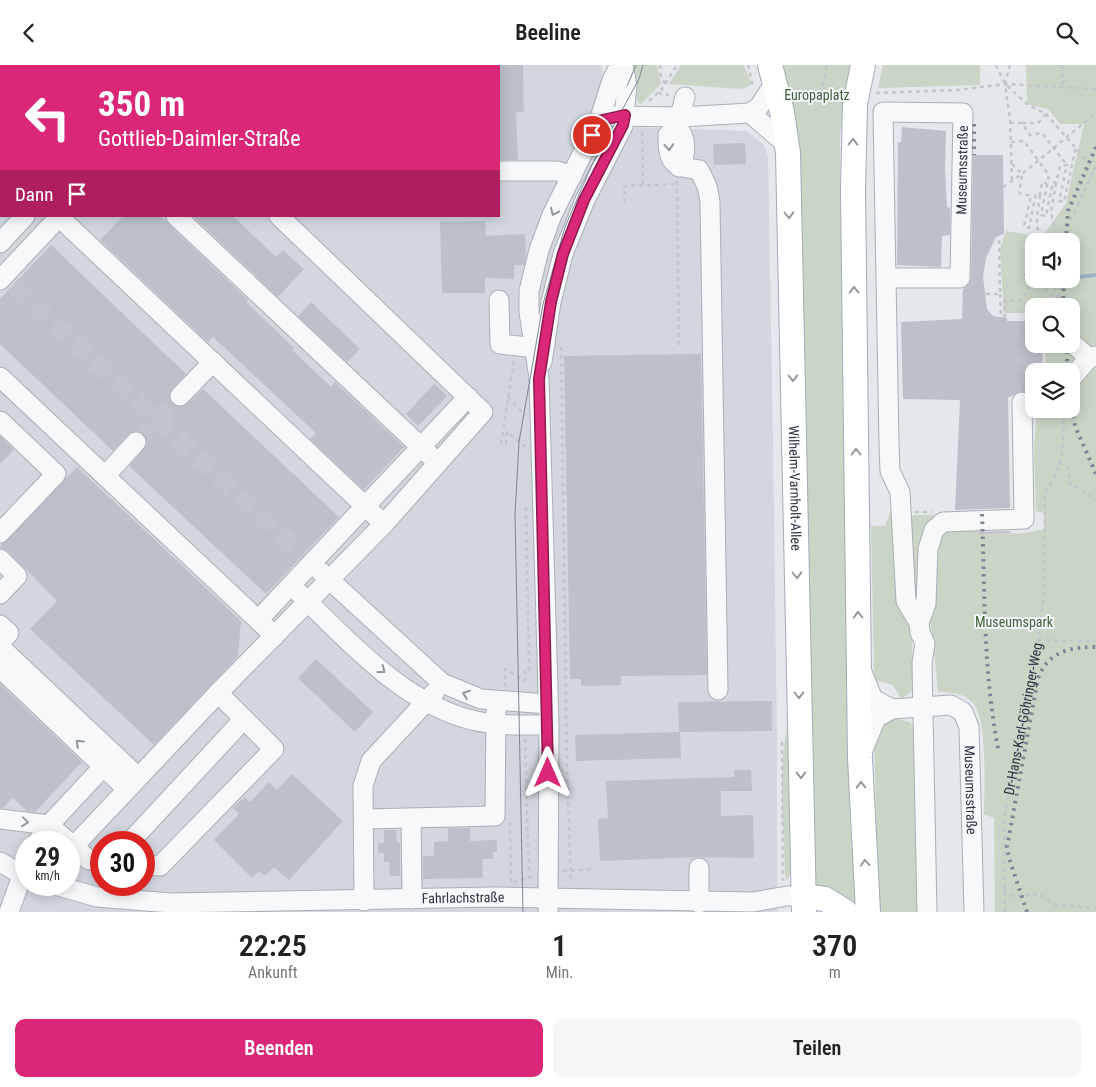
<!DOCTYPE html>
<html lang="de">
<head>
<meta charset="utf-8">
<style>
	:root { --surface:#fff; --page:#f6f6f6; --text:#222; --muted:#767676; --accent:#db2777 }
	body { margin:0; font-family:"Roboto Condensed",sans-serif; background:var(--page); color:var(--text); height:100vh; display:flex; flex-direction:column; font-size:19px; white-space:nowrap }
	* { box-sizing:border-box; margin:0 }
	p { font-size:16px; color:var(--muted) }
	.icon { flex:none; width:28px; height:28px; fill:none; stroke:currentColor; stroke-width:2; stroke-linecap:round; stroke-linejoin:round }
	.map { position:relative; height:847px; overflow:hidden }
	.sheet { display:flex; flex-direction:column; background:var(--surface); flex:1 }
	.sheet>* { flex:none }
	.banner { position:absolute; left:0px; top:0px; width:500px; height:152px; box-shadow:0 2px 12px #0003; background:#db2777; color:#fff; overflow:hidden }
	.controls { position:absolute; left:1025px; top:168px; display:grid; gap:10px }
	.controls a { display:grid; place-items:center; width:55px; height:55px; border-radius:10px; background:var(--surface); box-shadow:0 2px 12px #0003; font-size:25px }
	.speed { position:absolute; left:15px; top:766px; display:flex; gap:10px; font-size:25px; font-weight:700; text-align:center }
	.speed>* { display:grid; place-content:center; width:65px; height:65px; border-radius:50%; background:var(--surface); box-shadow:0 2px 12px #0003; line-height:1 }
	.speed small { font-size:12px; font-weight:400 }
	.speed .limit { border:8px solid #d22; background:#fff; color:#111 }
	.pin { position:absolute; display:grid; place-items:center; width:42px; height:42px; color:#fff; margin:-21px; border:2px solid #fff; border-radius:50%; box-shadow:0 1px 5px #0007 }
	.me { position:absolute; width:55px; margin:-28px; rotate:0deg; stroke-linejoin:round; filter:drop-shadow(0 0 4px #0008) }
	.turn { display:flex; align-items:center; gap:18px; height:105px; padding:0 15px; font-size:22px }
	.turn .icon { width:65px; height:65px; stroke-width:2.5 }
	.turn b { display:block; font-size:35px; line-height:42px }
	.then { display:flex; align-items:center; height:48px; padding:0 15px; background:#0003; gap:10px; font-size:19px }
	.eta { display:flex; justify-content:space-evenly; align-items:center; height:85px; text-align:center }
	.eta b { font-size:30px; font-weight:600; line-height:35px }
	.cta { display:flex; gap:10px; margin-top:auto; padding:10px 15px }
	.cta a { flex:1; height:58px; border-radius:10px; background:var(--accent); color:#fff; font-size:20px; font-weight:600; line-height:58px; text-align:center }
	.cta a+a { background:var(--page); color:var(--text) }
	header { display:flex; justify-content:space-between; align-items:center; height:65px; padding:0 15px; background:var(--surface); font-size:22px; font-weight:600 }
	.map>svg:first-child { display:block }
</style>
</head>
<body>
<header><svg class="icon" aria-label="back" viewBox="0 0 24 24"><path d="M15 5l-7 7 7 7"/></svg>Beeline<svg class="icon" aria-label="search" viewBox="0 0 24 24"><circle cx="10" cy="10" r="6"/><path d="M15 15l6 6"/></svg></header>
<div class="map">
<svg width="1096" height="847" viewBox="0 0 1096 847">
	<rect width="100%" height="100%" fill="#e4e7ec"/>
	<!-- built -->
	<path fill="#d2d6de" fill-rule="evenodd" d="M0,0H602L603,61L747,66L764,80L768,91L773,376L777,680V847H0ZM1,1H499V151H1ZM26,778H69V820H26ZM101,778H144V820H101Z"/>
	<!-- green -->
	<g fill="#c9d6c5" fill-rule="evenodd">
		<path d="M630,0H657L661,19L640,40L633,29Z"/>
		<path d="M681,0H744L751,18L749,21L742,24L669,19Z"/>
		<path d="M778,0H853L840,67V126L861,847L813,824L805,528L807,363L796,110Z"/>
		<path d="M883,0H980V20L878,23Z"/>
		<path d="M1026,0H1096V847H995L994,753L984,749C984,725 988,655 973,638C964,628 951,627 938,627C936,603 933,579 930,555C928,527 933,497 939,471C951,463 965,467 978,464L979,469L1025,468L1044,464V448L1036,446L1034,382L1037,344H1071V306H1046L1045,279H1071V241H1034V248H1004L1000,184L1006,166L1025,169L1040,175L1066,138L1084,59H1060L1048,44L1027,39ZM1034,176H1071V214H1034Z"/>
		<path d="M891,445L895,449L912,570L913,623L911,627L901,634L893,620L876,615L874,608L871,461H885Z"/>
		<path d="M914,450H934L937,454L921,542L912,541L910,453Z"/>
		<path d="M895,653L910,657L916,665L931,847H879L874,672L877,662Z"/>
		<path d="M788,659H790L791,806L787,816L785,809C784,760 777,707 788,659Z"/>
	</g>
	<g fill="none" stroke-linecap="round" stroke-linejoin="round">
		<!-- stream -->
		<g stroke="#9fb4cc" stroke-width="4">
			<path d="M1026,210L1034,209"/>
			<path d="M1071,213L1095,210"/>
		</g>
	</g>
	<!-- building -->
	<g fill="#bbc0ca">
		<path d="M499,0H523L524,47H516L518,95H499Z"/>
		<path d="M902,62L946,66L945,104L947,143L950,142V170L942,171L941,202L897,200L898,77H901Z"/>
		<path d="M745,78L746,99L714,100L713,79Z"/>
		<path d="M973,90H1003L1004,169L996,172L986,193L983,212L987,244L993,251L1007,253V256H1034V279H1042L1043,306H1034V333L1021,326L1008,333L1010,443L955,445L960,335L903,334L901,257L962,254L963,224L969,219L971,213Z"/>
		<path d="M123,151H160L248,235L246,237L294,283L292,285L331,322L335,317L404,382L364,425L310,374L316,368L213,272L208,277L100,175Z"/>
		<path d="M193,151H233L276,192L283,185L304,204L278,232Z"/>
		<path d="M485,156L486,171L525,169L526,192L524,200H514V214L485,213V228H442L440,157Z"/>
		<path d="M51,180L186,309L169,328L173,339L184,342L203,324L339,452L266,529L129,401L147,380L144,369L132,366L113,386L0,279V234Z"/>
		<path d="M311,237L360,284L347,297L298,251Z"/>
		<path d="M701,289L707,610L621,611V620L581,621V614H570L564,291Z"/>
		<path d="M434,319L447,331L418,361L406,349Z"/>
		<path d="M0,371L14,385L0,399Z"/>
		<path d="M77,402L241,556L238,591L154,680L30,564L57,536L8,486L0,482Z"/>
		<path d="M1010,466V468L979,469V467Z"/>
		<path d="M316,594L373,647L355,667L298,613Z"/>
		<path d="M0,619L82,697L35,747L27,746L13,733L3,743H0Z"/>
		<path d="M772,636V666L680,667L681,693L576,696L575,670L679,667L678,637Z"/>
		<path d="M734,705H751L752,726H721V751L753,750L754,793L699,792L600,796L598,754L608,753L606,716L734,712Z"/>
		<path d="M292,709L343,756L289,815L274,802L265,811L259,806L252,813L214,775L239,749L233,743L245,732L250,737L269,717L277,725Z"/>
		<path d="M448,763H470V776L497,775V787H493V794H482L483,813L423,814V791H434V777L448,776Z"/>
		<path d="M384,765H396L397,778H400V811H390L389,797H384V788H378V778H384Z"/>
	</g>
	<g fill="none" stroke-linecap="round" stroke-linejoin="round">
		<!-- minor-tunnel -->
		<g stroke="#bfc3cb" stroke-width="19" stroke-dasharray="19 9" stroke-linecap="butt">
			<path d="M13,220L303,490"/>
			<path d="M136,377L180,331"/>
		</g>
		<defs>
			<g id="minor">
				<path d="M136,0V1"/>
				<path d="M346,0L347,1"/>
				<path d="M250,1L251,0"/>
				<path d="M0,28L1,29"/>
				<path d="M685,32L677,62L668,70C668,98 672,101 699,105L707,121L710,136L718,625"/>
				<path d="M750,48L787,80"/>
				<path d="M614,51L680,52L750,48L759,42L775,17"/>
				<path d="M677,62C687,73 687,89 679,102"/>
				<path d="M499,106H557L572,111"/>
				<path d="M58,151L384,459"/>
				<path d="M176,151L438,398"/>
				<path d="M0,178L25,151"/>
				<path id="s2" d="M886,213H960L963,48L883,47L889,379L890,406L900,427L906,536L919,558"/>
				<path d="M0,215L60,151"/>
				<path d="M499,235L500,279L528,282L545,279"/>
				<path d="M1071,277L1089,293"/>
				<path d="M542,297L551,237L563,189L585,135L623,61L627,21L623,0"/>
				<path d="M0,312L275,571"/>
				<path d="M1071,314L1089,293L1096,291"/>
				<path d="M180,331L213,297"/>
				<path d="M0,356L56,409L0,468"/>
				<path d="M105,411L136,377"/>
				<path d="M0,494L17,511L0,529"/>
				<path d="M321,507L442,618L481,634L548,639"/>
				<path d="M299,528C348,576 406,641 476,656C500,661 524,660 549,660"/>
				<path d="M258,555L468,332"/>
				<path d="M0,560L9,568L0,578"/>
				<path d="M0,582L138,712"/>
				<path d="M0,603L127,724"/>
				<path d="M862,607L873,634L892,644"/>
				<path id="s3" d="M863,685L876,653L892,644L951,640L963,647L969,662L974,847"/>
				<path d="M411,753L412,834"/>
				<path d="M0,754L49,760L89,795L101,796"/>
				<path d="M364,754L495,751L496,646"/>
				<path d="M37,778L49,760L103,702"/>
				<path d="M129,778L244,654"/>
				<path d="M74,781L218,628L384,459L483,347L279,151"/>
				<path d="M0,797L26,812"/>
				<path d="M144,800L160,801L274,684L218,628"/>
				<path d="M699,803V838"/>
				<path id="s4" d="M55,820L97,832L171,838L493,832L753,837L787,831H803"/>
				<path d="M364,836L363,721L371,696L435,627"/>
				<path d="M9,847L26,800"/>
				<path d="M548,847L549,660L539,313L529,247V226L539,185L552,150L600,53L612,15L620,0"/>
				<path d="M927,847L922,598L925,579L920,567L919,558L926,539L928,484L934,465L943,457L1024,454L1022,337"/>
			</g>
			<g id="major">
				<path id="s5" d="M770,0L782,47L788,88L804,847"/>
				<path d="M863,0L855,39L853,126L860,693L868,847"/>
				<path d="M803,831L825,834L846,847"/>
			</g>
		</defs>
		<!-- minor casing -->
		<use href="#minor" stroke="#a9aeb7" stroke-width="21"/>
		<!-- major casing -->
		<use href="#major" stroke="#a3abb8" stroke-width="26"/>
		<!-- path -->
		<g stroke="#c2c5cb" stroke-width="2.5" stroke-dasharray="4 4" stroke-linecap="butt">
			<path d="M660,0V8L665,19"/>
			<path d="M748,0L753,22"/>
			<path d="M996,0L1005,19L1027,39L1046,49L1094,104"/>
			<path d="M1010,0L1005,19L1010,54L1012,116"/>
			<path d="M1062,0L1063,23"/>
			<path d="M658,28L669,30"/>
			<path d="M796,28H840"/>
			<path d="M821,28L827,0"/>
			<path d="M876,28L958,25L1005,19L1096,24"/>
			<path d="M649,36L662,24L677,0"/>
			<path d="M1010,58H1022L1030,70L1042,68L1067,100"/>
			<path d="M1022,58H1038L1046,49"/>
			<path d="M642,67L643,120"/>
			<path d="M1011,77L1024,76L1049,110L1041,150L1046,151L1053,117L1056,118L1060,101L1067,100L1059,136L1064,137L1076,82"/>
			<path d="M1012,99L1022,109L1019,128L1031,131L1024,161L1029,163L1036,128L1040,129L1042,117L1047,118"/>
			<path d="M677,116L679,284"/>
			<path d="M1056,118L1051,147L1057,176"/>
			<path d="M1003,122L1022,109L1096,48"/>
			<path d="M1040,130C1038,146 1033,162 1043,176"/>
			<path d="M625,138L624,121L676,119"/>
			<path d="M1059,176L1068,161L1096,101"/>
			<path d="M1053,214L1058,238"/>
			<path d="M962,229H1000L999,171"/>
			<path d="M1000,229L1001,251H1005L1004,236L1023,235L1031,217L1039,218L1052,231L1055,230"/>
			<path d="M1059,241V214"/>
			<path d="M561,282L567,707L571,819"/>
			<path d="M514,296L501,378L506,379L507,367L526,382"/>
			<path d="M508,332L525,351"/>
			<path d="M1059,397L1068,403L1070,418L1096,435"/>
			<path d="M526,442L529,604L531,611"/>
			<path d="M915,447H932"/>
			<path d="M1038,575L1096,576"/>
			<path d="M505,622V604L525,616V604H529"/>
			<path d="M525,674L529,813"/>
			<path d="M782,677L783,816"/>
			<path d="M510,757L511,819"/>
			<path d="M563,806L595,804"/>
			<path d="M513,817L529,813L534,809"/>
			<path d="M1004,824L1011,831L1039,829L1056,840L1096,843"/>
			<path id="s1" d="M1005,847L1004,754L1038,575L1044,528L1045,426C1065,405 1064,371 1063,344"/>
		</g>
		<!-- minor -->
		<use href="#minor" stroke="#f7f8fa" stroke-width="19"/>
		<!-- major -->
		<use href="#major" stroke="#fff" stroke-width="24"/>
		<!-- tram -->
		<g stroke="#7d8696" stroke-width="1">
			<path d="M627,21L636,0"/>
			<path d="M523,847L515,450L519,377L543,239L565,162L591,102L639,14L643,0"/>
		</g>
		<!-- rail -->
		<g stroke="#7d8696" stroke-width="4" stroke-dasharray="2.5 5" stroke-linecap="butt">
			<path d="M974,59V90"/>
			<path d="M1066,176L1068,146L1096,82"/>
			<path d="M1063,241L1064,214"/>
			<path d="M1066,279L1068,306"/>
			<path d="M1071,336L1075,361L1096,409"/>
			<path d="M982,449C985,529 983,609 999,688"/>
			<path d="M1027,847L1009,793L1007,782L1038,613C1049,586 1070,582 1096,582"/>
		</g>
	</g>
	<!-- one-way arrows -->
	<defs><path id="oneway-chevron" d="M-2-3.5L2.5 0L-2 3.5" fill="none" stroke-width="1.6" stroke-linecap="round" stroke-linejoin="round" transform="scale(1.25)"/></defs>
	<g stroke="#959aa2">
		<use href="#oneway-chevron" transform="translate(853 77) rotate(-89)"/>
		<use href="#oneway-chevron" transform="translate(789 150) rotate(89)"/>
		<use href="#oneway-chevron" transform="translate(854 225) rotate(-91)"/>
		<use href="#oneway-chevron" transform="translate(793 313) rotate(89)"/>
		<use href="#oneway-chevron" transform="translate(856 387) rotate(-91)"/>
		<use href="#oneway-chevron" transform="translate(797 510) rotate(89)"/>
		<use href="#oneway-chevron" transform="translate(858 550) rotate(-91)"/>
		<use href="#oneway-chevron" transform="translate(799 630) rotate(89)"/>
		<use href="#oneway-chevron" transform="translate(801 710) rotate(89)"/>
		<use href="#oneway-chevron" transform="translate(861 720) rotate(-92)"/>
		<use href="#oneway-chevron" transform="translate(865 798) rotate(-94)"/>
	</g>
	<g stroke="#9196a0">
		<use href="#oneway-chevron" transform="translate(669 82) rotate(86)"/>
		<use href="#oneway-chevron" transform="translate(554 147) rotate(115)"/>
		<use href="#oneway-chevron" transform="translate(382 605) rotate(38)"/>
		<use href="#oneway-chevron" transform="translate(466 629) rotate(-159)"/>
		<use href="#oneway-chevron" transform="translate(79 678) rotate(-136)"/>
		<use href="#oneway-chevron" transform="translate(25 757) rotate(7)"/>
	</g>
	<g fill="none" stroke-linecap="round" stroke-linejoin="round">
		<defs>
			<path id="route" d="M548,708L539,314L551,237L563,189L584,135L623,60L625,50L598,56L592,70"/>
		</defs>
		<!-- route casing -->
		<use href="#route" stroke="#8e194d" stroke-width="12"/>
		<!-- route -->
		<use href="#route" stroke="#db2777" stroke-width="9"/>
	</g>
	<g text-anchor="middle" stroke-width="4" stroke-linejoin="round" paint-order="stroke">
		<!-- park labels -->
		<g font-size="14" fill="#3f6138" stroke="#f4f6f9">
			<text x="817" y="35">Europaplatz</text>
			<text x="1014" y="562">Museumspark</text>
		</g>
		<!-- street labels -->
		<g font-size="14" fill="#2b3445" stroke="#f4f6f9">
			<text dy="5" stroke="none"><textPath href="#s2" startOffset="182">Museumsstraße</textPath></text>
			<text dy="5" stroke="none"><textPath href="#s5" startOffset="425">Wilhelm-Varnholt-Allee</textPath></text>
			<text dy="5" stroke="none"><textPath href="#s1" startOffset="195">Dr-Hans-Karl-Göhringer-Weg</textPath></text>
			<text dy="5" stroke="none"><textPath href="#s3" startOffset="205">Museumsstraße</textPath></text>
			<text dy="5" stroke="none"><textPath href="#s4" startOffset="410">Fahrlachstraße</textPath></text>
		</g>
	</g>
</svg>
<div class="controls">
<a><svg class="icon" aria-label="sound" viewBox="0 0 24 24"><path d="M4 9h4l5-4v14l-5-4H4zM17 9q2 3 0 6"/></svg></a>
<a><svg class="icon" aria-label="search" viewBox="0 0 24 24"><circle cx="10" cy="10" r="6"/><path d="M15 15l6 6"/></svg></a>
<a><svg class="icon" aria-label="layers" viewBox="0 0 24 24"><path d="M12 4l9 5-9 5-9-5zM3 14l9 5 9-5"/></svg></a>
</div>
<div class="speed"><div>29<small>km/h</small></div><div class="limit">30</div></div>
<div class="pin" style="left:592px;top:70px;background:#d93025"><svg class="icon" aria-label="arrive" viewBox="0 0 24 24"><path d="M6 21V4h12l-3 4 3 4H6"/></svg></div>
<svg class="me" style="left:548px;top:708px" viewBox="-20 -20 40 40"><path d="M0-17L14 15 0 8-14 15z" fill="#db2777" stroke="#fff" stroke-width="4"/></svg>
<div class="banner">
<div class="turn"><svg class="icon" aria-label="left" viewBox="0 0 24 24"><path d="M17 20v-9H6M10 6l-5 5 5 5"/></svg><div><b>350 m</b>Gottlieb-Daimler-Straße</div></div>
<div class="then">Dann<svg class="icon" aria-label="arrive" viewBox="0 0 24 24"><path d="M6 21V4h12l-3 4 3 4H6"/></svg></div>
</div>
</div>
<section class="sheet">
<div class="eta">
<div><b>22:25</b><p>Ankunft</p></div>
<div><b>1</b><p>Min.</p></div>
<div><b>370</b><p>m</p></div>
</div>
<div class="cta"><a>Beenden</a><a>Teilen</a></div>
</section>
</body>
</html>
